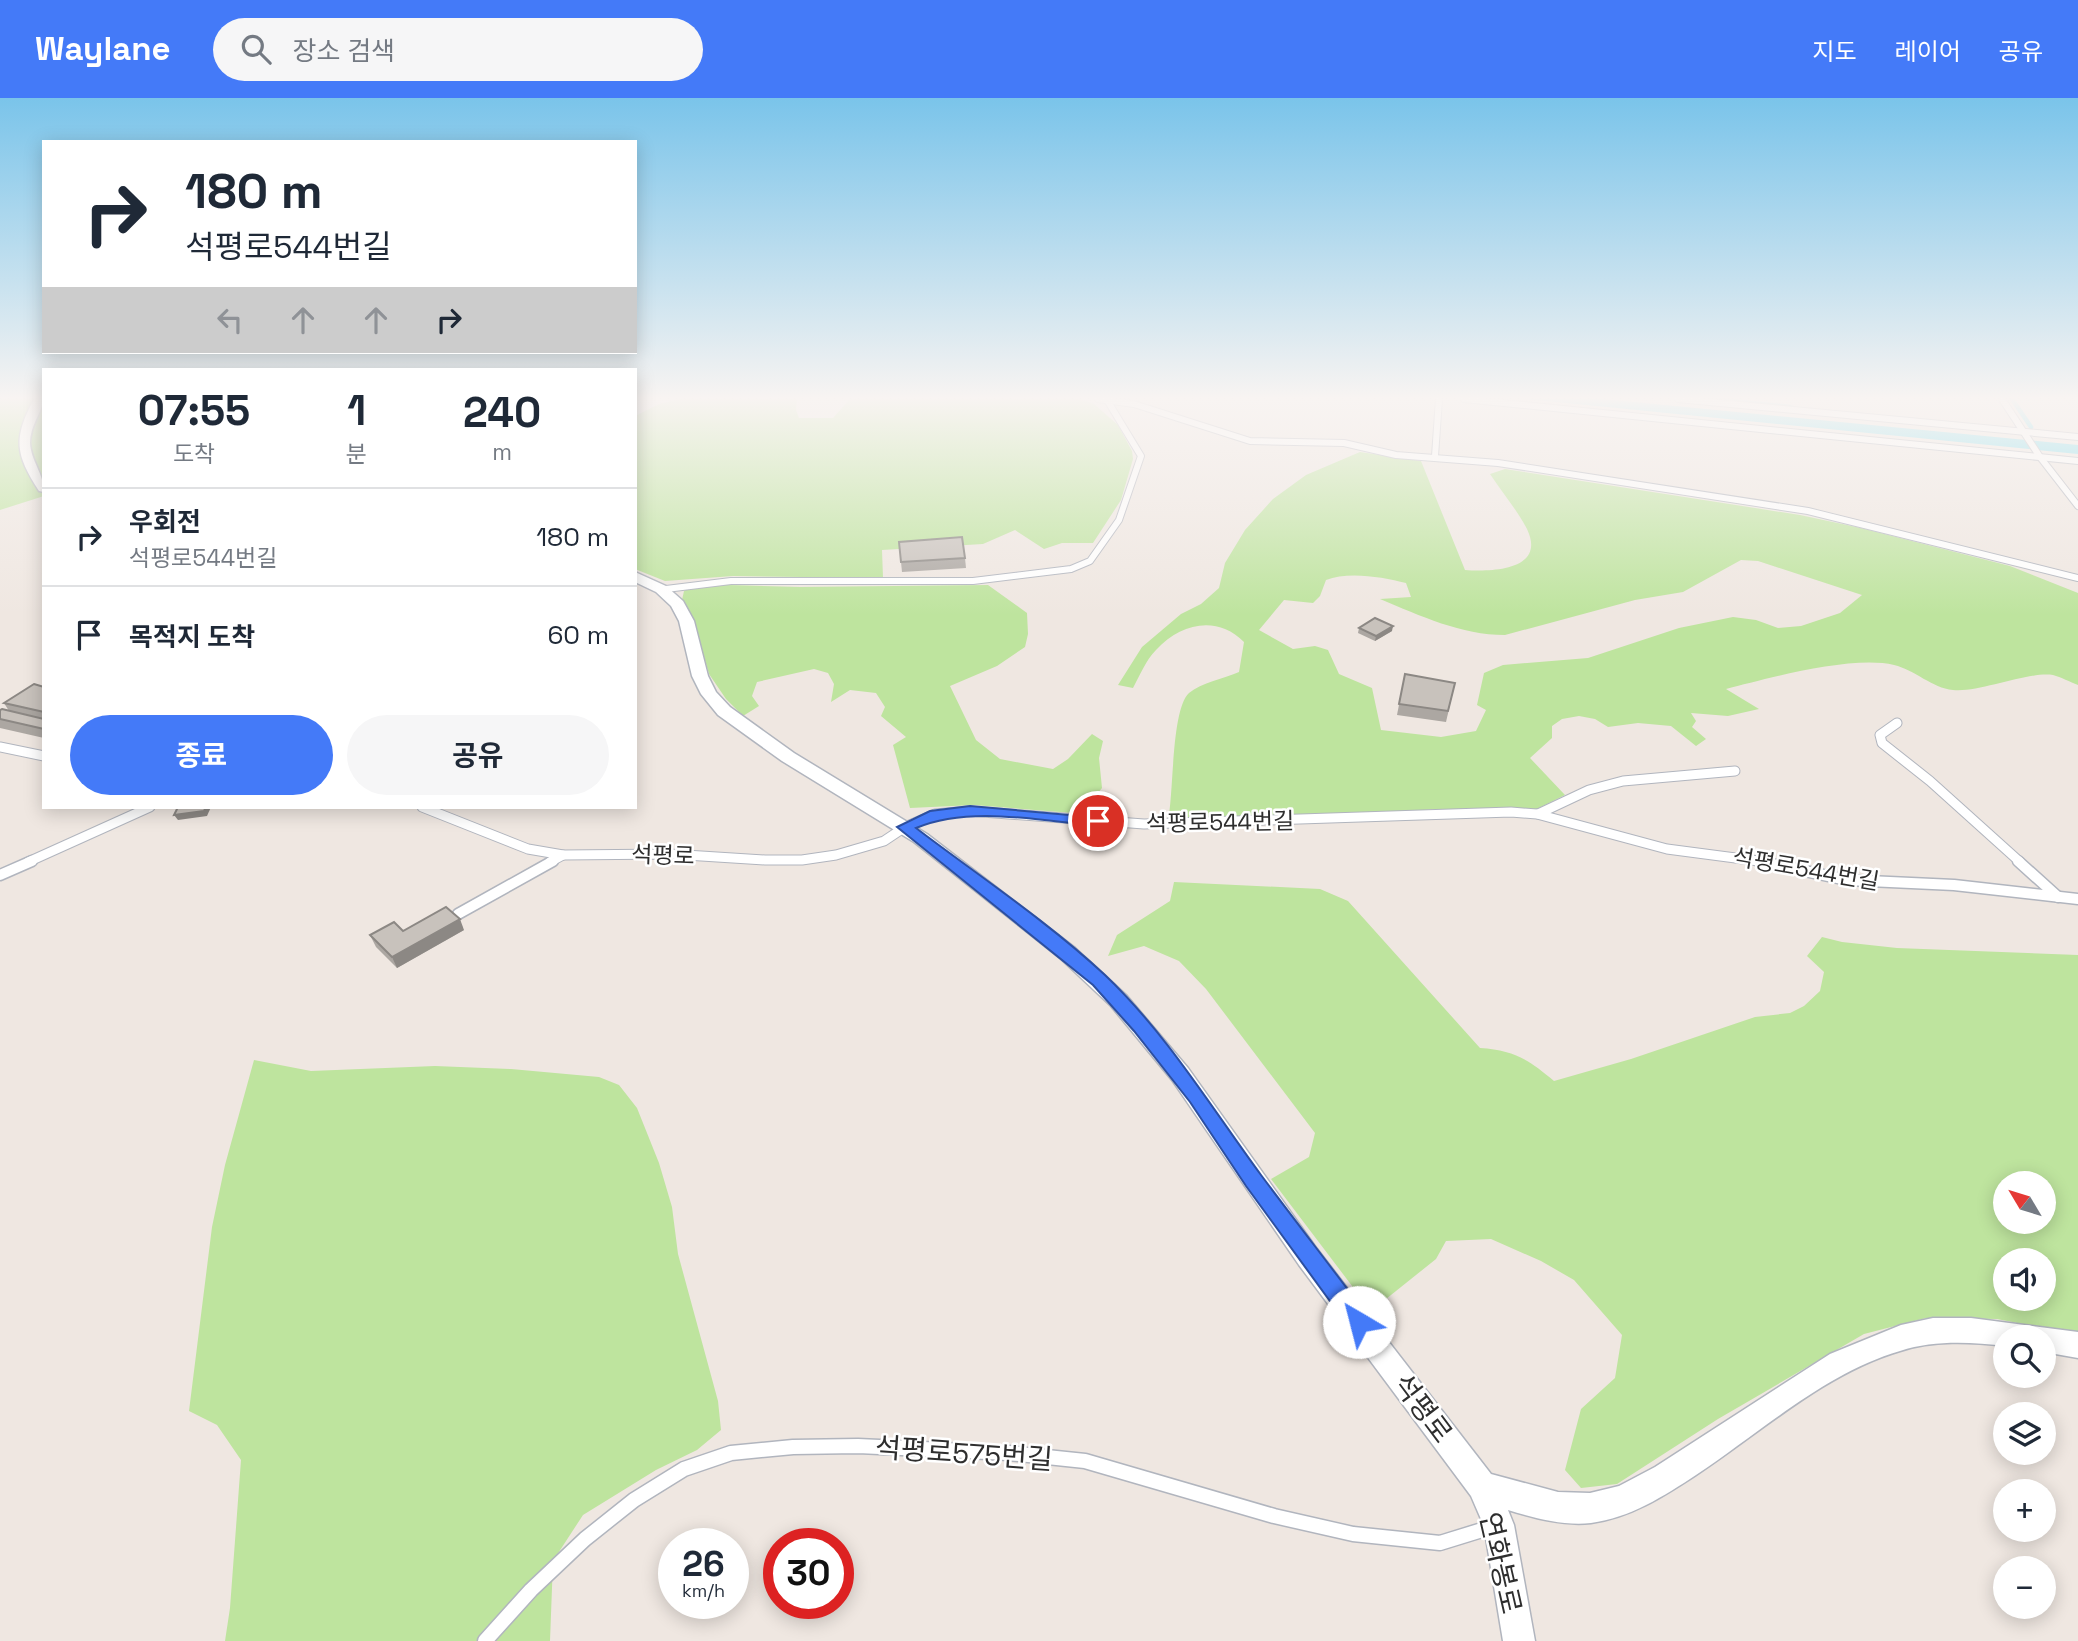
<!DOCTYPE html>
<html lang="ko">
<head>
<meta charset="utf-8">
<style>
	:root { --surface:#fff; --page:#f6f6f7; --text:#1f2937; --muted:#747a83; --line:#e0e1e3; --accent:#447af8 }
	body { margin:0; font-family:"Space Grotesk","Noto Sans KR",sans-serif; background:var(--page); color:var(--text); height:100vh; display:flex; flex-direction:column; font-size:26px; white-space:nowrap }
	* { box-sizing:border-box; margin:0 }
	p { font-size:23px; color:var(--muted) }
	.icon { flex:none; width:38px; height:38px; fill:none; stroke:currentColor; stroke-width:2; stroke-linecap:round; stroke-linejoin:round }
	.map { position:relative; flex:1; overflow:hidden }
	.panel { position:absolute; left:42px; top:270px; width:595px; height:441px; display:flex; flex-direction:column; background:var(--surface); border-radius:0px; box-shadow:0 4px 18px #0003 }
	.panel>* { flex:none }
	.top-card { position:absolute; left:42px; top:42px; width:595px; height:214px; border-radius:0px; box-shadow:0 4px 18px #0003; background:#fff; color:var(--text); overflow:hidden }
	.needle { width:46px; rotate:308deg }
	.controls { position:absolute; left:1993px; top:1073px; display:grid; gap:14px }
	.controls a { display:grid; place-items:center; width:63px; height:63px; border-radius:50%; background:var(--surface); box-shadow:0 4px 18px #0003; font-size:35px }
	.speed { position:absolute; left:658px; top:1430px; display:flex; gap:14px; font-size:35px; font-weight:700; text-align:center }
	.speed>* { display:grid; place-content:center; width:91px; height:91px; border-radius:50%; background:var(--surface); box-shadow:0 4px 18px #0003; line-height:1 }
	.speed small { font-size:18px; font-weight:400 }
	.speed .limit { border:10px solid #d22; background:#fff; color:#111 }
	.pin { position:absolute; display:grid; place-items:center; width:60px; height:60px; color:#fff; margin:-30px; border:4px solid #fff; border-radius:50%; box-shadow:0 2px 7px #0007 }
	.me { position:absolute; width:77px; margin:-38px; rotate:323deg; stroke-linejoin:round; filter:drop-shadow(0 0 5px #0008) }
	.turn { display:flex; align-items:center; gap:24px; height:147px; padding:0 28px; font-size:32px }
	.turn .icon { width:91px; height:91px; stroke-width:2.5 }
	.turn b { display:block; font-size:49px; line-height:60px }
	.lanes { display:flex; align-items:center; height:66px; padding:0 28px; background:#0003; justify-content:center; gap:35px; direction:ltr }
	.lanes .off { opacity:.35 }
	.eta { display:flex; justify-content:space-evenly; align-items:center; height:119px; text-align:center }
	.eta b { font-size:42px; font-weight:700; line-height:49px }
	.primary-button { display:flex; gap:14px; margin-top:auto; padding:14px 28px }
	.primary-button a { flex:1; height:80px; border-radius:42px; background:var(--accent); color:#fff; font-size:28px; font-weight:700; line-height:80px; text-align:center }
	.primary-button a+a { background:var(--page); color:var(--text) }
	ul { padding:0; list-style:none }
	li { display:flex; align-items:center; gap:21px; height:98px; padding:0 28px; border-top:2px solid var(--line) }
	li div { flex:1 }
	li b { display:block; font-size:26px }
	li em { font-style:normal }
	header { display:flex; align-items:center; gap:42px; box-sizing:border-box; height:98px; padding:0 35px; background:var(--accent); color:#fff }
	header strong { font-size:33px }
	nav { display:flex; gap:38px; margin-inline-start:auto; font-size:24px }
	.search { width:490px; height:63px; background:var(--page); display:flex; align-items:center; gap:18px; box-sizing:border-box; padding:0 24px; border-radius:38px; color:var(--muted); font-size:26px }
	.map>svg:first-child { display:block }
</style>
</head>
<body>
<header>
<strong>Waylane</strong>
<div class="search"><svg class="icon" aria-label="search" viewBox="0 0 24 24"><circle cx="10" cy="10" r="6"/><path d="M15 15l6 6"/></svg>장소 검색</div>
<nav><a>지도</a><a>레이어</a><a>공유</a></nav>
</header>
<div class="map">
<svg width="2078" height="1543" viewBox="0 0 2078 1543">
	<rect width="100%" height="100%" fill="#efe7e1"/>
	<!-- green -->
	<g fill="#bee49e" fill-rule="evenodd">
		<path d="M0,301H44V398L0,412Z"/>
		<path d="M680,301H797L796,312L799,320H833L850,301H1080L1094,306L1118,327L1132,353L1133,361L1121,402L1093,445H1062L1044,451L1015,432L983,446L882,452L883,480L733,478L665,483L635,471V318L659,306Z"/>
		<path d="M1360,354L1421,363L1465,472C1490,474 1547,473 1527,431C1517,412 1502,394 1490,376L1505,371L1800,417L1861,430L2010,468L2078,495V587C2070,584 2061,579 2053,577C2029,573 1979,595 1953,592C1932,590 1915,572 1894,567C1853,557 1768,580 1726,591L1759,611L1728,618L1691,615L1696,623L1692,629L1706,641L1696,648L1671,628L1638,625L1608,629L1595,621L1579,618L1562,621L1552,628V640L1530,660L1565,697L1535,712L1437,711L1348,718L1168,722C1174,694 1171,612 1189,595C1201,585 1225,580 1239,574L1244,544C1217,517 1181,525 1156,552C1146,562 1140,577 1133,590L1118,587L1142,549L1181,516L1201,506L1219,490L1225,465L1245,432L1273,401L1306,377ZM1741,462L1758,463L1862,497L1840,515L1801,528L1778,530L1756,522L1733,519L1679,530L1588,560L1503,567L1484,575L1477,607L1486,612L1476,633L1441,639L1381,632L1372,590L1339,576L1328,552L1315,548L1293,551L1259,532L1284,502L1313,505L1320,498L1326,482C1348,473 1383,479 1406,485L1411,499L1380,501C1421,518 1461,537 1505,537L1635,502L1683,494Z"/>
		<path d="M695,486L800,489L988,487L1027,515L1028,536L1025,549L997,568L950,588L976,642L1000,661L1053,671L1068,661L1092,636L1103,643L1099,660L1102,690L1088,707L1073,715L974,707L910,710L893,647L906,639L881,618L885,609L876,595L850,592L831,604L834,586L828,575L814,571L757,584L752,598L759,608L743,618L726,601L709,576L695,528L682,502L684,493Z"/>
		<path d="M1174,784L1320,791L1348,803L1480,950C1514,952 1529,962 1554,983L1631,961L1755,919L1790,915L1804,908L1820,893L1824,874L1807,858L1822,839L1842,844L1897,850L2078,857V1237L1997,1221L1926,1220L1864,1236L1718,1321L1617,1386L1581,1390L1565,1372L1581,1311L1615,1280L1622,1237L1574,1182L1541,1163L1491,1141L1446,1143L1436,1161L1371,1213L1271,1081L1309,1059L1315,1035L1206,891L1179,863L1144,848L1108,858L1117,837L1170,803ZM2006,1085H2044V1124H2006ZM2006,1162H2044V1200H2006Z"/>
		<path d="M254,962L311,973L435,968L511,971L599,979L619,987L637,1010L659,1065L672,1109L678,1156L718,1303L721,1332L697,1352L656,1372L583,1417L553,1463L550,1543H225L230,1510L241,1362L217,1327L189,1313L212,1129L225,1067Z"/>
	</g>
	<!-- water -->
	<path fill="#76dcee" d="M1526,301H1603L2078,347V356Z"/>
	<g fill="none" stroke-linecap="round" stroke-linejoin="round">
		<!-- stream -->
		<g stroke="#76dcee" stroke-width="4.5">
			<path d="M1712,301L1790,309"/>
			<path d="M2012,301L2031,329"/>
		</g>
		<defs>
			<g id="lane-far3">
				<path d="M1098,301L1134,306L1250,343L1344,345L1396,357L1498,365L1808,413L2078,480"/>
				<path d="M1464,301L2078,363"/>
				<path d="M1678,301L2078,339"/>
				<path d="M2002,301L2040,359L2078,408"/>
				<path d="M1435,358L1439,301"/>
				<path d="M666,491L731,483H973L1071,471L1090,463L1119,422L1141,358L1107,302"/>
			</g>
			<g id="lane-far2">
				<path d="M1897,625L1880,637L1882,645L1930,683L2020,764"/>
				<path d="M0,649L44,658"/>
				<path d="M422,709L528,751L563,757L670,756L765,762H802L836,757L884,743L905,729L935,716L969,713L1144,726L1511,714L1537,716L1667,751L1766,764"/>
				<path d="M1538,716L1589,692L1623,683L1735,673"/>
				<path d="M28,764L150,709"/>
				<path d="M550,764L563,757"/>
			</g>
			<g id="lane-far1">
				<path d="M1758,763L1847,782L1954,787L2078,801"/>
				<path d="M2018,763L2058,799"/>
				<path d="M0,777L32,763"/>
				<path d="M458,816L553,763"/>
			</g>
			<path id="lane" d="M485,1543L531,1492L585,1441L634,1402L684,1371L731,1355L793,1349L858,1348L1009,1355L1085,1363L1274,1418L1353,1436L1440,1445L1495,1428"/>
			<g id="street">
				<path d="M34,301H44C41,316 30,328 30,345C31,363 44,376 44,394L39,393C15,356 13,340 34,301Z"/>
				<path d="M635,474L666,488L683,503L694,523L708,578L716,594L730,609L794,655L927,736L1075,850L1126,897L1188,970L1317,1151L1491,1376L1558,1394L1590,1395L1619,1388L1655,1369L1830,1256L1901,1227L1933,1220H1971L2078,1234V1260L2044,1254V1239H2006V1248C1970,1244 1934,1242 1900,1253C1825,1275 1761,1334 1696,1377C1664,1398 1630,1420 1591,1425C1563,1428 1534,1420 1508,1412L1514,1427L1535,1543H1503L1484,1428L1471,1398L1299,1167L1172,982L1111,908L1060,860L914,744L782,663L718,617L701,596L692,578L679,523L671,508L656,494L635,484Z"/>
			</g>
		</defs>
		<!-- lane-far3 casing -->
		<use href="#lane-far3" stroke="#b1b5be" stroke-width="8"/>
		<!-- lane-far2 casing -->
		<use href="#lane-far2" stroke="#b1b5be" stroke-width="11"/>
		<!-- lane-far1 casing -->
		<use href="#lane-far1" stroke="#b1b5be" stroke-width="13"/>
		<!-- lane casing -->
		<use href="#lane" stroke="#b1b5be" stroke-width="17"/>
		<!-- street casing -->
		<use href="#street" stroke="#b1b5be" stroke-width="3"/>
		<!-- lane-far3 -->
		<use href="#lane-far3" stroke="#fff" stroke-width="6"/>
		<!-- lane-far2 -->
		<use href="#lane-far2" stroke="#fff" stroke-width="9"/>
		<!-- lane-far1 -->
		<use href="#lane-far1" stroke="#fff" stroke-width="10"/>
		<!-- lane -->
		<use href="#lane" stroke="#fff" stroke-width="14"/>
		<!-- street -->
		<use href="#street" fill="#fff" fill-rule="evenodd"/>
	</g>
	<!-- wall -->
	<g fill="#aca7a2">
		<path d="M899,444L965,460L966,470L902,474Z"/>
		<path d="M1359,530L1392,533L1375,543L1358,535Z"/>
		<path d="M1405,576L1455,585L1446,624L1397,617Z"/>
		<path d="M44,589V640L0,630V612L9,613L4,605Z"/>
		<path d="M464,832L397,870L376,849L370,837L403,833Z"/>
	</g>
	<!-- shaded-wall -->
	<g fill="#8c8884">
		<path d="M1393,528L1392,533L1375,543L1376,538Z"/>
		<path d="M206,709H211L207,718L178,722L174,717Z"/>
		<path d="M460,821L464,832L397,870L392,859Z"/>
	</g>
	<!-- building -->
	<g fill="#c8c2bc" stroke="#8c8884" stroke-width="2">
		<path d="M962,439L965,460L901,464L899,444Z"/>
		<path d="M1375,520L1393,528L1376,538L1359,530Z"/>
		<path d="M1405,576L1455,585L1448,613L1399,606Z"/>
		<path d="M34,586L44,589V614L4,605Z"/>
		<path d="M2,611L44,621V631L0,621V612Z"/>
		<path d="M178,709H206L204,713L174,717Z"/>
		<path d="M446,809L460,821L392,859L370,837L394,824L403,833Z"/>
	</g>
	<!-- sky -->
	<linearGradient id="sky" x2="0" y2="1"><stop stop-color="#7ac4ea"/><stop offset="0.58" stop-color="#f8f4f2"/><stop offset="1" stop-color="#f8f4f2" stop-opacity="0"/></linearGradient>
	<rect width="2078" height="517" fill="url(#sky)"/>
	<!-- route -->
	<path fill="#447af8" stroke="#2c4fa1" stroke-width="2" d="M970,708L1103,720L1106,723L1098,728C1041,723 970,707 916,730C979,778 1047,823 1105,877C1167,936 1211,1009 1261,1077C1296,1124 1332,1170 1367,1217L1370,1224L1367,1232L1359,1235L1351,1232L1246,1088L1190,1004L1134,933L1093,887L897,729L930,713Z"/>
	<g text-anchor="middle" stroke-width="5" stroke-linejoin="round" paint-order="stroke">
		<!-- street labels -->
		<g font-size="23" fill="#2e2e2e" stroke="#fff">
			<text transform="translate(1220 724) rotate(-1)" y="8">석평로544번길</text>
			<text transform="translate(663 757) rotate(2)" y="8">석평로</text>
			<text transform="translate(1806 771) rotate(10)" y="8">석평로544번길</text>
		</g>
		<!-- near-street labels -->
		<g font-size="28" fill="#2e2e2e" stroke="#fff">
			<text transform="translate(1423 1310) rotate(53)" y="10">석평로</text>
			<text transform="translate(964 1355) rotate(4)" y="10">석평로575번길</text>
			<text transform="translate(1501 1465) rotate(77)" y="10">연화봉로</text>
		</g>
	</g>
</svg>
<div class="controls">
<a><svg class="needle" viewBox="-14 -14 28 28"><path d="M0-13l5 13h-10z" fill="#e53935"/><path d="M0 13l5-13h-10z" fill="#747a83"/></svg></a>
<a><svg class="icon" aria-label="sound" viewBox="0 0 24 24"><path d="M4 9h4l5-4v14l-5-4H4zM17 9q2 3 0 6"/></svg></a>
<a><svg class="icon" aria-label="search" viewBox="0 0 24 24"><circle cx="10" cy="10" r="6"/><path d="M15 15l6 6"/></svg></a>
<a><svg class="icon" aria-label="layers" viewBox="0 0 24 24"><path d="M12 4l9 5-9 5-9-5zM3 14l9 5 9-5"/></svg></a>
<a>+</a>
<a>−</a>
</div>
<div class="speed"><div>26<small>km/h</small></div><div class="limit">30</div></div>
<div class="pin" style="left:1098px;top:723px;background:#d93025"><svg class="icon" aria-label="arrive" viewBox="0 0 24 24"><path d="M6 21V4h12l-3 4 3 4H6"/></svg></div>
<svg class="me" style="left:1359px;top:1224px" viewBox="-20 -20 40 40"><circle r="19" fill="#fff"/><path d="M0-13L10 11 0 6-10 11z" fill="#447af8"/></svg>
<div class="top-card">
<div class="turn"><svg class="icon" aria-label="right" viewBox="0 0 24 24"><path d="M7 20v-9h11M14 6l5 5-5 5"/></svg><div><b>180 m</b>석평로544번길</div></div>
<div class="lanes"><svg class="icon off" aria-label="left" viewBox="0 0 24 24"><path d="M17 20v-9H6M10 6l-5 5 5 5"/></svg><svg class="icon off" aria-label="ahead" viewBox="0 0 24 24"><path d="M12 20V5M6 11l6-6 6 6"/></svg><svg class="icon off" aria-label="ahead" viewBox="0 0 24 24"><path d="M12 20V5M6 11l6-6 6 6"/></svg><svg class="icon" aria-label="right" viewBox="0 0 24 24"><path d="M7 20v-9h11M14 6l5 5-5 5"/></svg></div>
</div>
<section class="panel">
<div class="eta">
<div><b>07:55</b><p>도착</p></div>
<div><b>1</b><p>분</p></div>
<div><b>240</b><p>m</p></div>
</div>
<ul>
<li><svg class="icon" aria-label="right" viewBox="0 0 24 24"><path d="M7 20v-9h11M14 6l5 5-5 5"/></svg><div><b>우회전</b><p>석평로544번길</p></div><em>180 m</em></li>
<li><svg class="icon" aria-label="arrive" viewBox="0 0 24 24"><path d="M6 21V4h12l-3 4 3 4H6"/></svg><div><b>목적지 도착</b></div><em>60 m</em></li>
</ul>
<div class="primary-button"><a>종료</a><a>공유</a></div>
</section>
</div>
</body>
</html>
